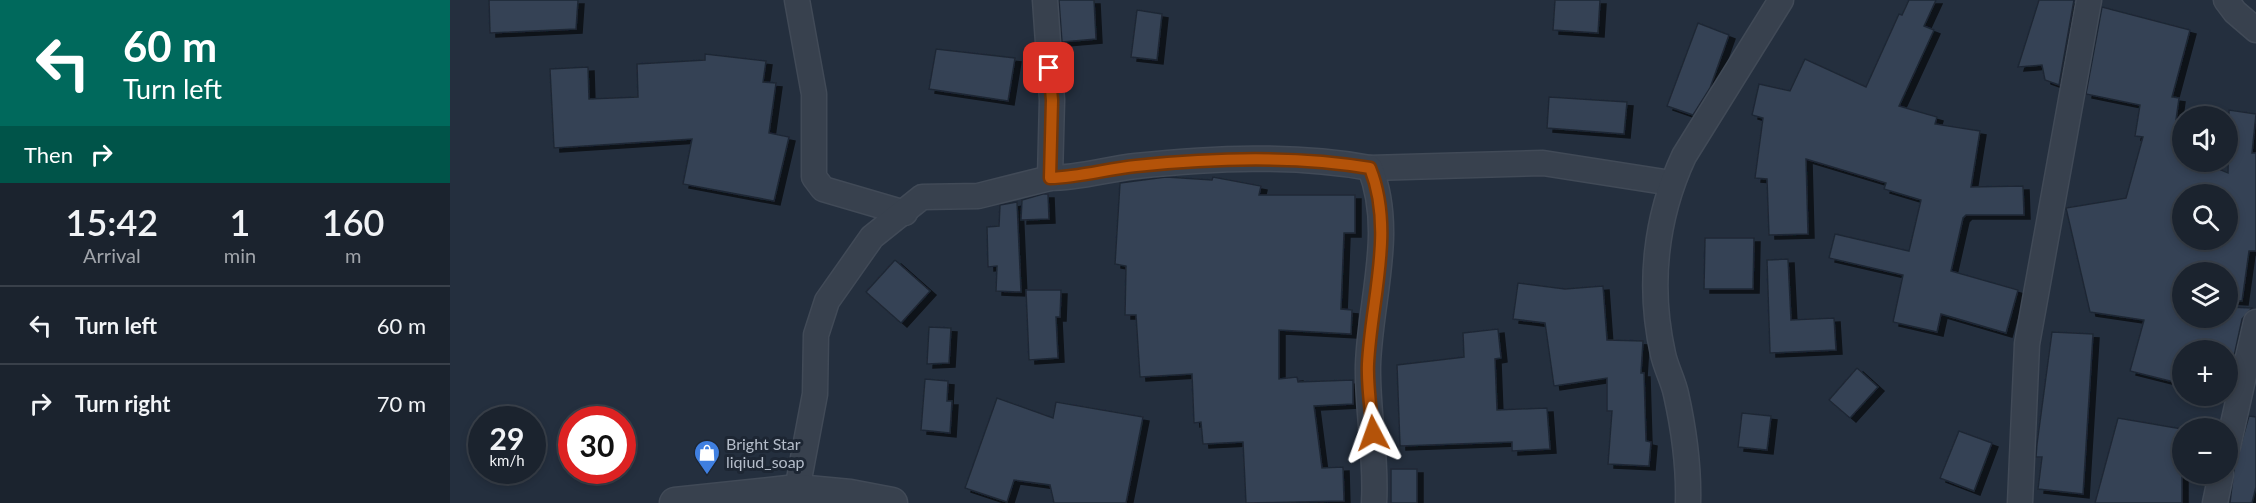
<!DOCTYPE html>
<html lang="en">
<head>
<meta charset="utf-8">
<style>
	:root { --surface:#1b232e; --page:#282f3a; --text:#f1f3f6; --muted:#a0a4aa; --line:#39404a }
	body { margin:0; font-family:Lato,sans-serif; background:var(--page); color:var(--text); height:100vh; display:flex; flex-direction:column; font-size:22px; white-space:nowrap }
	* { box-sizing:border-box; margin:0 }
	p { font-size:20px; color:var(--muted) }
	.icon { flex:none; width:33px; height:33px; fill:none; stroke:currentColor; stroke-width:2; stroke-linecap:round; stroke-linejoin:round }
	.map { position:relative; flex:1; overflow:hidden }
	.sheet { display:flex; flex-direction:column; background:var(--surface); width:450px }
	.sheet>* { flex:none }
	.hud { background:#00695c; color:#fff; overflow:hidden }
	.tools { position:absolute; left:1722px; top:106px; display:grid; gap:12px }
	.tools a { display:grid; place-items:center; width:66px; height:66px; border-radius:50%; background:var(--surface); box-shadow:0 3px 9px #0003,0 0 0 2px var(--line); font-size:30px }
	.speed { position:absolute; left:18px; top:406px; display:flex; gap:12px; font-size:30px; font-weight:700; text-align:center }
	.speed>* { display:grid; place-content:center; width:78px; height:78px; border-radius:50%; background:var(--surface); box-shadow:0 3px 9px #0003,0 0 0 2px var(--line); line-height:1 }
	.speed small { font-size:15px; font-weight:400 }
	.speed .limit { border:9px solid #d22; background:#fff; color:#111 }
	.pin { position:absolute; display:grid; place-items:center; width:51px; height:51px; color:#fff; margin:-26px; border-radius:12px; box-shadow:0 3px 9px #0006 }
	.me { position:absolute; width:66px; margin:-33px; rotate:356deg; stroke-linejoin:round; filter:drop-shadow(0 0 4px #0008) }
	.turn { display:flex; align-items:center; gap:21px; height:126px; padding:0 24px; font-size:27px }
	.turn .icon { width:78px; height:78px; stroke-width:2.5 }
	.turn b { display:block; font-size:42px; line-height:51px }
	.then { display:flex; align-items:center; height:57px; padding:0 24px; background:#0003; gap:12px; font-size:22px }
	.eta { display:flex; justify-content:space-evenly; align-items:center; height:102px; text-align:center }
	.eta b { font-size:36px; font-weight:600; line-height:42px }
	ul { padding:0; list-style:none }
	li { display:flex; align-items:center; gap:18px; height:78px; padding:0 24px; border-top:2px solid var(--line) }
	li div { flex:1 }
	li b { display:block; font-size:22px }
	li em { font-style:normal }
	main { display:flex; flex:1; min-height:0 }
	.map>svg:first-child { display:block }
</style>
</head>
<body>
<main>
<section class="sheet">
<div class="hud">
<div class="turn"><svg class="icon" aria-label="left" viewBox="0 0 24 24"><path d="M17 20v-9H6M10 6l-5 5 5 5"/></svg><div><b>60 m</b>Turn left</div></div>
<div class="then">Then<svg class="icon" aria-label="right" viewBox="0 0 24 24"><path d="M7 20v-9h11M14 6l5 5-5 5"/></svg></div>
</div>
<div class="eta">
<div><b>15:42</b><p>Arrival</p></div>
<div><b>1</b><p>min</p></div>
<div><b>160</b><p>m</p></div>
</div>
<ul>
<li><svg class="icon" aria-label="left" viewBox="0 0 24 24"><path d="M17 20v-9H6M10 6l-5 5 5 5"/></svg><div><b>Turn left</b></div><em>60 m</em></li>
<li><svg class="icon" aria-label="right" viewBox="0 0 24 24"><path d="M7 20v-9h11M14 6l5 5-5 5"/></svg><div><b>Turn right</b></div><em>70 m</em></li>
</ul>
</section>
<div class="map">
<svg width="1806" height="503" viewBox="0 0 1806 503">
	<defs>
		<filter id="shadow"><feDropShadow dx="6" dy="4" stdDeviation="0" flood-color="#0009"/></filter>
	</defs>
	<rect width="100%" height="100%" fill="#242f3e"/>
	<!-- building -->
	<g fill="#364354" stroke="#1f2835" stroke-width="1.5" fill-rule="evenodd" filter="url(#shadow)">
		<path d="M39,0H128L126,29L40,33Z"/>
		<path d="M609,0H644L646,39L612,42Z"/>
		<path d="M1105,0H1150L1148,33L1103,30Z"/>
		<path d="M1459,0H1486L1474,26L1484,30L1449,106L1487,117L1485,124L1530,131L1521,187L1573,186L1574,215H1516L1513,218L1501,271L1568,290L1556,333L1491,314L1487,332L1443,322L1453,275L1379,258L1385,234L1459,251L1471,200L1434,189L1436,183L1356,159L1358,234L1319,235L1317,179L1305,178L1313,118L1302,115L1309,84L1340,91L1355,59L1416,87L1449,14L1452,15Z"/>
		<path d="M1589,0H1624L1609,85L1595,80L1592,65L1568,67Z"/>
		<path d="M1652,7L1740,30L1722,97L1729,98L1726,120L1732,121V162H1752L1778,173L1779,110L1806,114L1802,153H1806V251H1799L1792,301L1778,300V273H1732V318H1778V307L1802,308L1792,319L1778,384V351H1732V384L1680,371L1694,320L1640,312L1616,208L1676,198L1693,137L1685,136L1690,105L1636,94ZM1732,195H1778V240H1732Z"/>
		<path d="M687,10L712,14L707,60L681,57Z"/>
		<path d="M1248,23L1279,35L1260,88L1243,115L1217,106Z"/>
		<path d="M486,49L565,58L558,101L479,89Z"/>
		<path d="M255,54L316,61L313,82L326,83L319,133L339,137L324,201L233,184L242,139L104,148L100,69L138,67L139,99L188,97L187,64L255,60Z"/>
		<path d="M1099,97L1177,102L1174,134L1097,128Z"/>
		<path d="M716,177L762,180L763,177L811,186L809,195H905V233H894L891,309L902,310L901,334L829,330V379L847,377L848,382L903,380V404L864,406L872,468L893,467L894,501L796,503L793,442L753,444L751,422L744,423L742,374L690,377L686,315H675L676,266L665,264L670,183Z"/>
		<path d="M593,194H598L599,219L571,220L572,200Z"/>
		<path d="M567,202L571,292L546,291L547,266L538,267L537,227L549,226L550,205Z"/>
		<path d="M1255,238H1304L1303,289H1254Z"/>
		<path d="M1338,259L1341,320L1384,318L1386,350L1320,353L1317,260Z"/>
		<path d="M445,260L480,291L451,323L416,292Z"/>
		<path d="M1068,283L1115,289L1153,286L1157,340L1193,341L1191,373H1194L1196,441L1201,442L1199,466L1158,464L1162,411H1157V378L1104,386L1095,323L1063,319Z"/>
		<path d="M576,290H611L610,317H606L608,358L579,360Z"/>
		<path d="M479,327L501,328L499,363L477,364Z"/>
		<path d="M1048,329L1051,358L1045,359L1047,410L1097,408L1100,449L1062,451V442L950,446L947,365L1014,357L1013,333Z"/>
		<path d="M1602,332L1643,334L1633,494L1588,489L1592,457H1586L1587,444Z"/>
		<path d="M1407,368L1428,387L1400,418L1379,400Z"/>
		<path d="M475,379L498,381L497,401H502L500,433L471,430Z"/>
		<path d="M547,398L603,418L606,402L693,417L676,503H604L600,485L564,480L557,502L515,488Z"/>
		<path d="M1292,413L1321,416L1317,450L1288,447Z"/>
		<path d="M1799,416L1806,417V487L1802,503H1780L1784,469Z"/>
		<path d="M1668,418L1732,429V503H1645Z"/>
		<path d="M1509,431L1542,443L1524,491L1490,478Z"/>
		<rect x="941" y="469" width="26" height="34"/>
	</g>
	<g fill="none" stroke-linecap="round" stroke-linejoin="round">
		<defs>
			<g id="minor">
				<path d="M347,0L364,94V177L373,189L455,213"/>
				<path d="M1776,0L1785,12L1806,30"/>
				<path d="M920,168L1093,163L1221,183"/>
				<path d="M600,178C630,178 657,169 686,166C763,158 843,154 920,168C945,231 920,300 918,365C917,411 927,457 924,503"/>
				<path d="M1778,446L1806,322"/>
				<path d="M347,490L365,394L366,335L377,301L422,237L472,197L528,196L600,178L602,100L595,0"/>
				<path d="M1238,503C1239,466 1234,430 1226,394C1223,380 1216,368 1213,354C1198,287 1205,218 1234,156L1331,0"/>
				<path d="M1570,503L1577,344L1639,0"/>
				<path d="M1765,503L1771,474"/>
			</g>
			<path id="tertiary" d="M225,503L347,490L400,495L442,503"/>
		</defs>
		<!-- minor casing -->
		<use href="#minor" stroke="#414a57" stroke-width="27"/>
		<!-- tertiary casing -->
		<use href="#tertiary" stroke="#414a57" stroke-width="33"/>
		<!-- minor -->
		<use href="#minor" stroke="#38414e" stroke-width="24"/>
		<!-- tertiary -->
		<use href="#tertiary" stroke="#38414e" stroke-width="30"/>
	</g>
	<g fill="none" stroke-linecap="round" stroke-linejoin="round">
		<defs>
			<path id="route" d="M599,68L602,100L600,178C630,177 657,169 686,166C763,158 843,155 920,168C945,230 921,300 918,364C917,386 921,410 923,433"/>
		</defs>
		<!-- route casing -->
		<use href="#route" stroke="#753606" stroke-width="15"/>
		<!-- route -->
		<use href="#route" stroke="#b45309" stroke-width="10"/>
	</g>
	<!-- icons -->
	<defs>
		<symbol id="shop-pin" viewBox="-11 -11 22 30"><path d="M0 17L-7.5 6A9.5 9.5 0 1 1 7.5 6Z" fill="#3f7fe0" stroke="#1d2633"/><path d="M-5-2.5h2.3a2.7 3.5 0 0 1 5.4 0H5L5.5 6h-11ZM-1.5-2.5h3a1.5 2.3 0 0 0-3 0Z" fill="#fff"/></symbol>
	</defs>
	<g fill-rule="evenodd">
		<use href="#shop-pin" x="242" y="438" width="30" height="40"/>
	</g>
	<g text-anchor="middle" stroke-width="6" stroke-linejoin="round" paint-order="stroke">
		<!-- poi labels -->
		<g font-size="16" fill="#b4bcc9" stroke="#1d2633" text-anchor="start">
			<text x="276" y="450">Bright Star<tspan x="276" dy="18">liqiud_soap</tspan></text>
		</g>
	</g>
</svg>
<div class="tools">
<a><svg class="icon" aria-label="sound" viewBox="0 0 24 24"><path d="M4 9h4l5-4v14l-5-4H4zM17 9q2 3 0 6"/></svg></a>
<a><svg class="icon" aria-label="search" viewBox="0 0 24 24"><circle cx="10" cy="10" r="6"/><path d="M15 15l6 6"/></svg></a>
<a><svg class="icon" aria-label="layers" viewBox="0 0 24 24"><path d="M12 4l9 5-9 5-9-5zM3 14l9 5 9-5"/></svg></a>
<a>+</a>
<a>−</a>
</div>
<div class="speed"><div>29<small>km/h</small></div><div class="limit">30</div></div>
<div class="pin" style="left:599px;top:68px;background:#d93025"><svg class="icon" aria-label="arrive" viewBox="0 0 24 24"><path d="M6 21V4h12l-3 4 3 4H6"/></svg></div>
<svg class="me" style="left:923px;top:433px" viewBox="-20 -20 40 40"><path d="M0-17L14 15 0 8-14 15z" fill="#b45309" stroke="#fff" stroke-width="4"/></svg>
</div>
</main>
</body>
</html>
